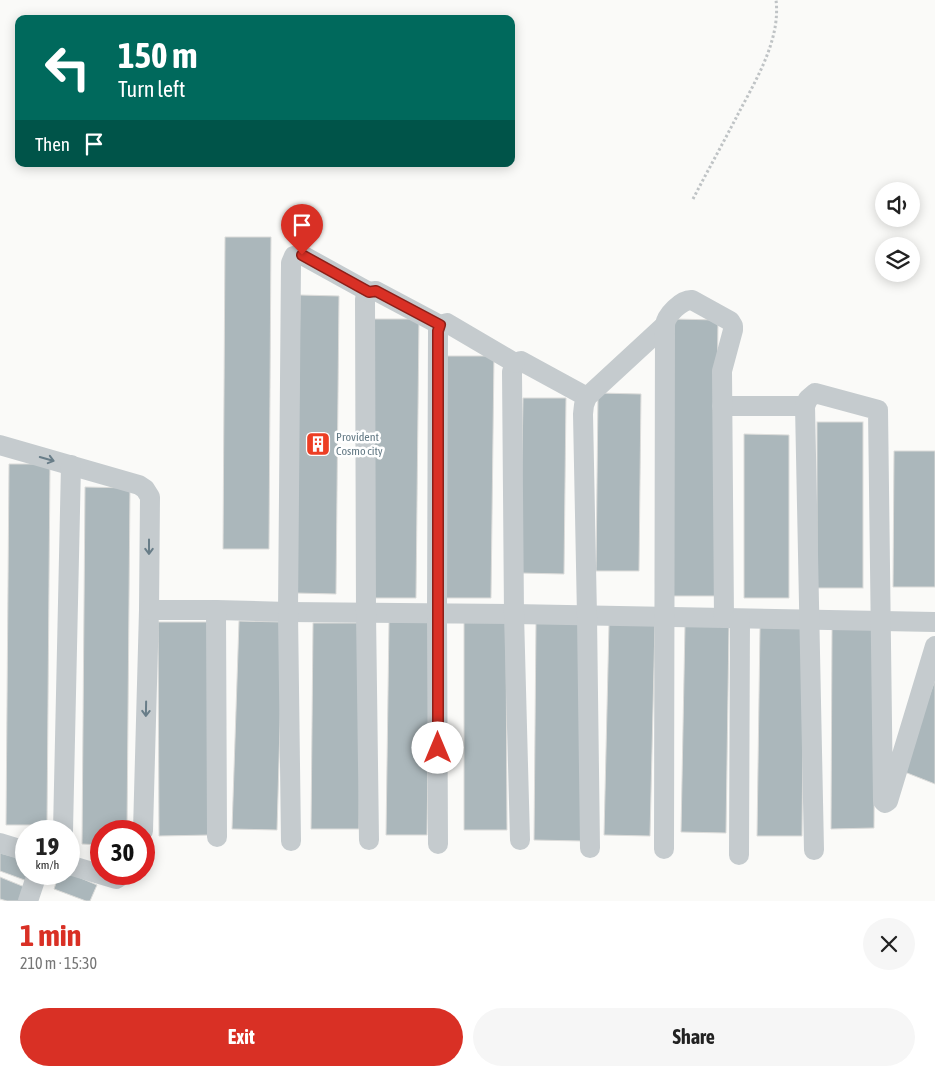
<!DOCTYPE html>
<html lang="en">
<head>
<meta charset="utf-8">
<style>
	:root { --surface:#fff; --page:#f6f6f6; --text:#222; --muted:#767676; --accent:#d93025 }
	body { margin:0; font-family:"Asap Condensed",sans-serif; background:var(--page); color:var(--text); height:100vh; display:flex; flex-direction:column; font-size:19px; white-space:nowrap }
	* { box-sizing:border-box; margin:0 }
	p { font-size:16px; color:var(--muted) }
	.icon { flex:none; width:28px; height:28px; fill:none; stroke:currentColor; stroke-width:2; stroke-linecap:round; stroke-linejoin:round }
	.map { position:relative; height:901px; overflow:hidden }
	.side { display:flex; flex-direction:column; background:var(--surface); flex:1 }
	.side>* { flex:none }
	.hud { position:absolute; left:15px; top:15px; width:500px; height:152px; border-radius:10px; box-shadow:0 2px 12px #0003; background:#00695c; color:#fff; overflow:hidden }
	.controls { position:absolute; left:875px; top:182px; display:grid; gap:10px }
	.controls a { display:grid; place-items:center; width:45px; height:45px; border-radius:50%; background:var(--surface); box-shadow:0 2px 12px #0003; font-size:25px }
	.speed { position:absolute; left:15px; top:820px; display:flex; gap:10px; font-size:25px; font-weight:700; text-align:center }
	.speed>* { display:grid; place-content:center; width:65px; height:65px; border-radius:50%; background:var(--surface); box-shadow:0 2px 12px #0003; line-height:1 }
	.speed small { font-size:12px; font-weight:400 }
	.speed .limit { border:8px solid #d22; background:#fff; color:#111 }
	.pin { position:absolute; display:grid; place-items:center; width:42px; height:42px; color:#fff; margin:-51px -21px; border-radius:50% 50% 50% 0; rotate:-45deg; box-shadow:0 0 5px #0007 }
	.pin .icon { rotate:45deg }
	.me { position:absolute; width:55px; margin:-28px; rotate:0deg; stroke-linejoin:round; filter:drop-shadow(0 0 4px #0008) }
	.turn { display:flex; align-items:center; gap:18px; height:105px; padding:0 20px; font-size:22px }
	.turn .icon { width:65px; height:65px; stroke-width:2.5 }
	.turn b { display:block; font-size:35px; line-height:42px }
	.then { display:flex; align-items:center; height:48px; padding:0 20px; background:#0003; gap:10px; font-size:19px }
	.round { display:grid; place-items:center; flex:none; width:52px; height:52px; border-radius:26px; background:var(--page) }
	.head { display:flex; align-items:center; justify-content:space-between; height:85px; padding:0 20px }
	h1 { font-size:30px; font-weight:700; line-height:38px; color:var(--accent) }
	.button { display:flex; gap:10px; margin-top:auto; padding:10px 20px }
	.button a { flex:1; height:58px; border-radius:30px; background:var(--accent); color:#fff; font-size:20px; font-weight:700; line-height:58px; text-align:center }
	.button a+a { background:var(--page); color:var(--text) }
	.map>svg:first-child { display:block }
</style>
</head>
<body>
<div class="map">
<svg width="935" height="901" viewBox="0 0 935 901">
	<rect width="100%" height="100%" fill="#fafaf8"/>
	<!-- building -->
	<g fill="#abb7bb" stroke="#dcdcda">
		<path d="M225,237H271L269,549H223Z"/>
		<path d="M300,295L339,296L336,594L296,593Z"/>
		<path d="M374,319H419L416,598H371Z"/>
		<path d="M673,319L718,320L715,596H670Z"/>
		<path d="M447,356H494L491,598H444Z"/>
		<path d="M598,393L641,394L639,571H596Z"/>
		<path d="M523,398H566L564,574L520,573Z"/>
		<rect x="817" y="422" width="46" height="166"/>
		<path d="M744,434L789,435V598H744Z"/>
		<path d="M894,451H935V587H893Z"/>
		<path d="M9,464H50L47,825H6Z"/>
		<path d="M85,487L130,488L127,831H101V845L82,844Z"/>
		<path d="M536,620H585L582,841L534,840Z"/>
		<path d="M239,621L283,622L277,830L232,829Z"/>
		<path d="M158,622H210L211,835L159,836Z"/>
		<path d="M389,622H430L427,835H386Z"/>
		<path d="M464,622H506L507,830H464Z"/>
		<path d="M313,623H361L359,829H311Z"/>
		<path d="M609,624H655L650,836L604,835Z"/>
		<path d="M685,624L729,625L726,833L681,832Z"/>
		<path d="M760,627H804L802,836H757Z"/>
		<path d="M832,629H875L874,828L831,829Z"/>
		<path d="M935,680V784L902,771Z"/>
		<path d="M0,853L26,860V874H33L30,882L0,871Z"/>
		<path d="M69,873L97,885L90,901H86L54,889L59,874Z"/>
		<path d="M0,877L27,888L21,901H7L0,899Z"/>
	</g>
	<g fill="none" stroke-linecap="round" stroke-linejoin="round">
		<!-- path -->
		<path stroke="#bfc3c5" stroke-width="3" stroke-dasharray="2.5 2.5" stroke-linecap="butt" d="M693,199C707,172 722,145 736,118C754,83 781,41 776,0"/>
		<!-- minor -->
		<g stroke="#c5cbce" stroke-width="20">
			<path d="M722,406H805"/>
			<path d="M0,445L139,485L145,489L150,497L149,610L143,831"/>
			<path d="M149,610H216L288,612L514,614L935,622"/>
			<path d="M216,610L217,837"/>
			<path d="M63,831L71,465"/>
			<path d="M369,840L366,613L365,299L369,292L376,291L440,325"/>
			<path d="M520,840L514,614L512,372L515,363L521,361L587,397"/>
			<path d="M291,841L288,612L291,263L294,256L302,255L369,292"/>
			<path d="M0,843L26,851"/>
			<path d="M438,844L437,614L438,331L440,325L447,323L515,363"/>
			<path d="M590,848L587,616L583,414L584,405L587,397L665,325"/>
			<path d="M664,849L665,325C666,315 682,299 692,300L730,321L733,326V330L722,371L724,618"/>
			<path d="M814,850L805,406L808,399L815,393L878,410L883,801L885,803L888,801L935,646"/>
			<path d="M739,855L740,619"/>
			<path d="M69,865L116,879L124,874"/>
			<path d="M28,901L37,874"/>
		</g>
	</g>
	<!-- one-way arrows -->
	<defs><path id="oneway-shaft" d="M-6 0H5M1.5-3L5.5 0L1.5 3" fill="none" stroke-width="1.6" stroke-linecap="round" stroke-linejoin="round" transform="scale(1.25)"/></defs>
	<g stroke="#687d88">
		<use href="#oneway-shaft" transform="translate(47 459) rotate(16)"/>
		<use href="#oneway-shaft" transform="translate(149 547) rotate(90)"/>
		<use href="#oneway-shaft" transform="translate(146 709) rotate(91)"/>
	</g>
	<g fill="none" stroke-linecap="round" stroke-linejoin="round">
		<defs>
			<path id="route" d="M302,255L369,292L376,291L440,325L438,331V748"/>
		</defs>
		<!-- route casing -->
		<use href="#route" stroke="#8d1f18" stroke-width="12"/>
		<!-- route -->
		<use href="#route" stroke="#d93025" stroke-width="9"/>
	</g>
	<!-- icons -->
	<defs>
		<symbol id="building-square" viewBox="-11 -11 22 22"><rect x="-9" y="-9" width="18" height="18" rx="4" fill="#ed3e24" stroke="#fff"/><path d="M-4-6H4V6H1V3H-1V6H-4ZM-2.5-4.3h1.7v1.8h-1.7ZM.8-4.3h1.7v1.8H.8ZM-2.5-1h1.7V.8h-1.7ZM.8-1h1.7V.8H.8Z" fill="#fff"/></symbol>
	</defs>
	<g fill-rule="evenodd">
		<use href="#building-square" x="304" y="430" width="28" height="28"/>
	</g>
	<g text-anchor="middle" stroke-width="5" stroke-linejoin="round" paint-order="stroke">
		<!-- poi labels -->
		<g font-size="12" fill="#637984" stroke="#fff" text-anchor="start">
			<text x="336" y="441">Provident<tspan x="336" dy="14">Cosmo city</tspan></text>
		</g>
	</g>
</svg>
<div class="controls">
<a><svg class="icon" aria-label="sound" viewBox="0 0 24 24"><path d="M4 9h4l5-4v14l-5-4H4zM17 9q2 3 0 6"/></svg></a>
<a><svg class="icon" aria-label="layers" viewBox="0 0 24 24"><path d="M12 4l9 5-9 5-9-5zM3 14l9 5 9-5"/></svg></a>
</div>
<div class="speed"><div>19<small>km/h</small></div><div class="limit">30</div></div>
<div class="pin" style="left:302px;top:255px;background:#d93025"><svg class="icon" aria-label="arrive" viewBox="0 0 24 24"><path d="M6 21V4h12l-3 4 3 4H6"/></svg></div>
<svg class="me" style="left:438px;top:748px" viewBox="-20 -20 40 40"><circle r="19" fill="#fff"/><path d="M0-13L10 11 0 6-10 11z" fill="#d93025"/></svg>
<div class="hud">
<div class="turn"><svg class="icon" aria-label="left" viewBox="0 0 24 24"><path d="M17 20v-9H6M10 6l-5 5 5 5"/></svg><div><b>150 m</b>Turn left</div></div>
<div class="then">Then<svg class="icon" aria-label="arrive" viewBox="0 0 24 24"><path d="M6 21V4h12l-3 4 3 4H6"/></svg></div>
</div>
</div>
<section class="side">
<div class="head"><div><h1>1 min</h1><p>210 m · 15:30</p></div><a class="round"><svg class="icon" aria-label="close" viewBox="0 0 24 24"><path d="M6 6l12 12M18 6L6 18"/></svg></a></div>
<div class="button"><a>Exit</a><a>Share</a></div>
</section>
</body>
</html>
